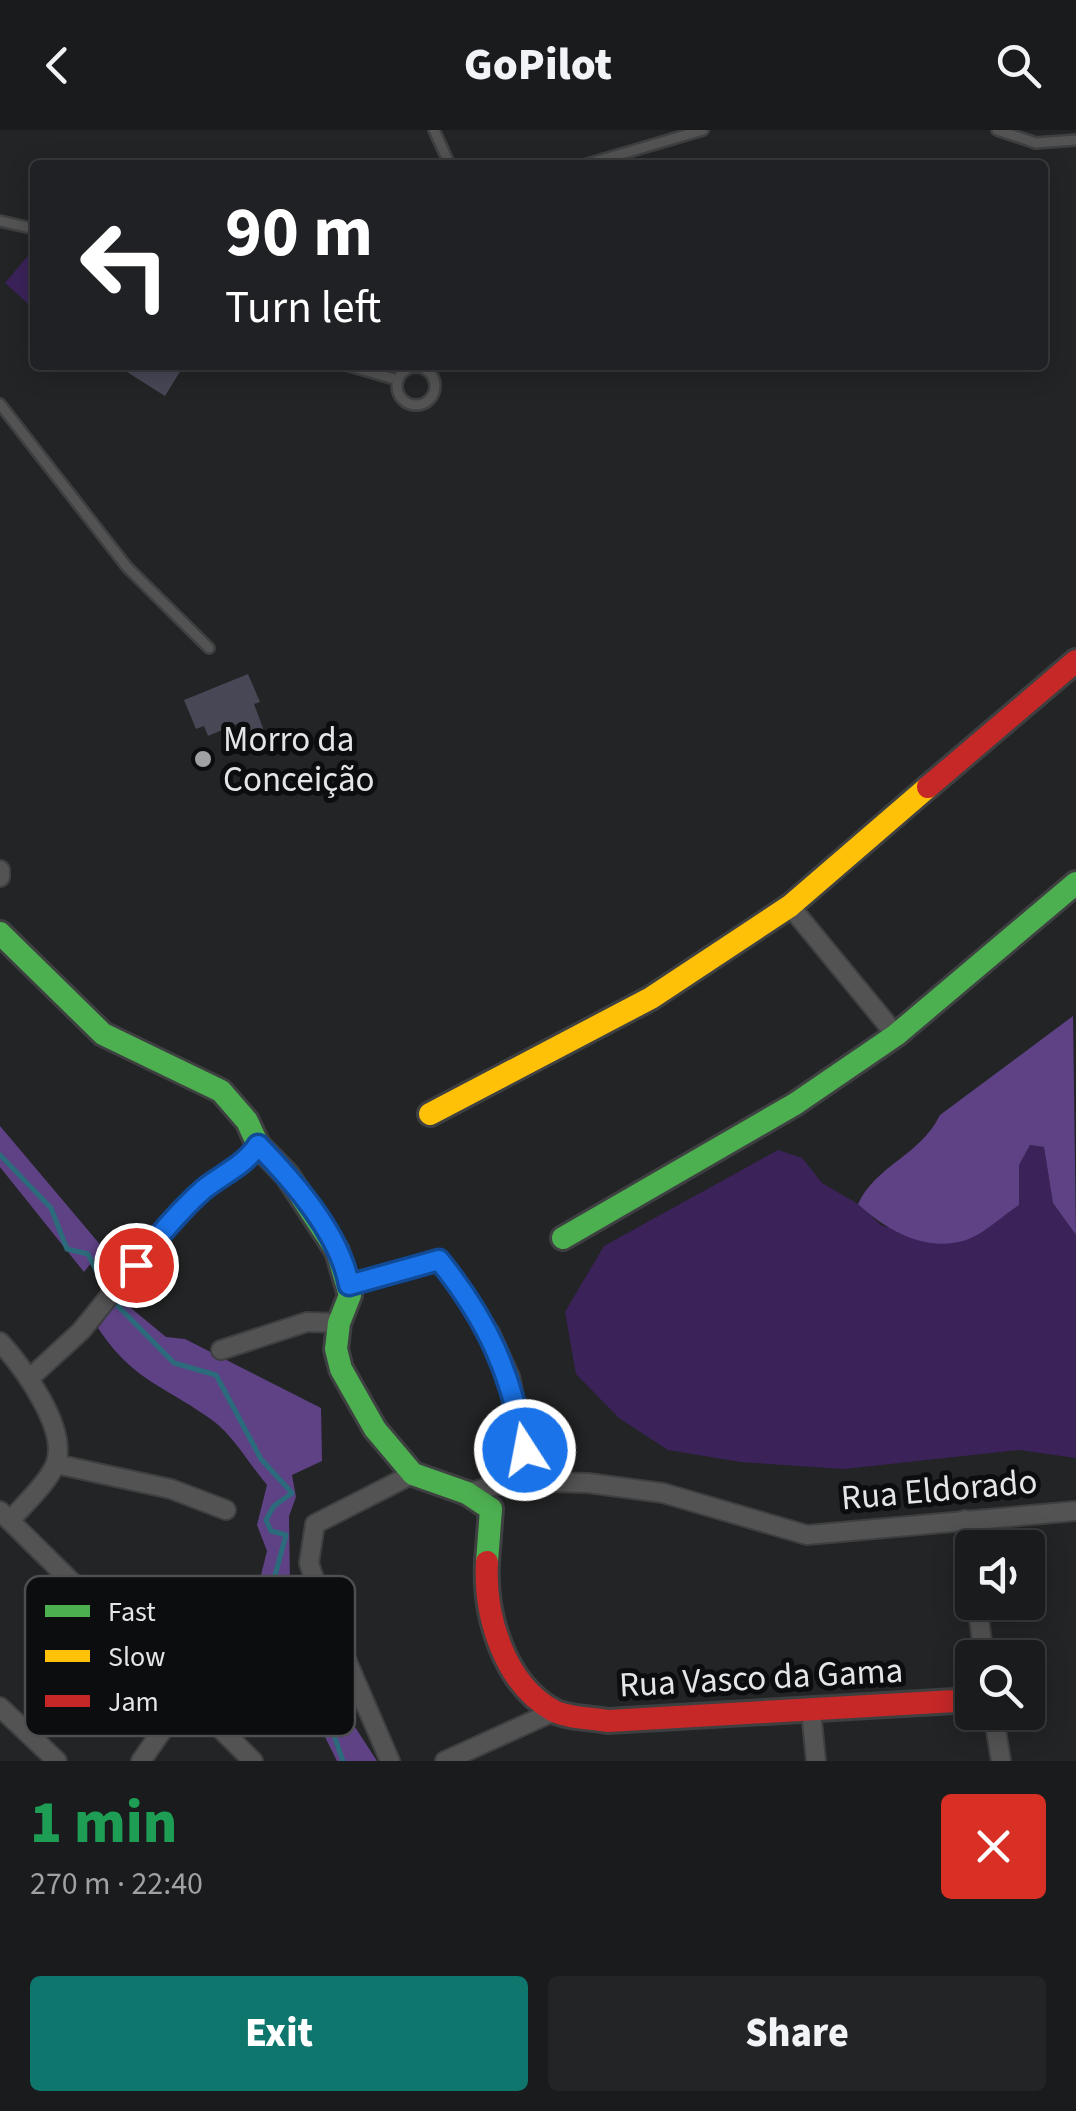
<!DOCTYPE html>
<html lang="en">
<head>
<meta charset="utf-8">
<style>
	:root { --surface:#1a1b1c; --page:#232425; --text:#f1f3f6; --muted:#9fa1a3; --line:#38393b; --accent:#0f766e }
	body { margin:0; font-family:"Source Sans 3",sans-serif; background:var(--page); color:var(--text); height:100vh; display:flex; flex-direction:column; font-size:38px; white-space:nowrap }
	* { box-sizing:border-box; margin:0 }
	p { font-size:32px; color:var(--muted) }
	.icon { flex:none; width:55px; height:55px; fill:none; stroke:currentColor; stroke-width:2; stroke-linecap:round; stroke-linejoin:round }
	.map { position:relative; height:1631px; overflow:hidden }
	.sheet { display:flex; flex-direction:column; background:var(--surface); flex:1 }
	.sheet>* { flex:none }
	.top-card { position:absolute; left:30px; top:30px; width:1018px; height:210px; border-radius:10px; box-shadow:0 5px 25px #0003,0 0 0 2px var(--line); background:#202124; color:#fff; overflow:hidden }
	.buttons { position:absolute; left:955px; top:1400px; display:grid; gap:20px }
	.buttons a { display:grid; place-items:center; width:90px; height:90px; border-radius:10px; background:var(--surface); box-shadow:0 5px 25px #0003,0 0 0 2px var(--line); font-size:50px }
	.pin { position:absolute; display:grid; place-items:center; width:85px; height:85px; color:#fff; margin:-42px; border:5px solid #fff; border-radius:50%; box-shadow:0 2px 10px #0007 }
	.me { position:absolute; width:110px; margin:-55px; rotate:349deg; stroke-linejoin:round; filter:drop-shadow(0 0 8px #0008) }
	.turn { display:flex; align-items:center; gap:35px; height:210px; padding:0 30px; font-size:45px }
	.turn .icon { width:130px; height:130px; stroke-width:2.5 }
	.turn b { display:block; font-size:70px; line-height:85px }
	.round { display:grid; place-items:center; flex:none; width:105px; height:105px; border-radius:10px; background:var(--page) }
	.head { display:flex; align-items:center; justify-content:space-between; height:170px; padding:0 30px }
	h1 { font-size:60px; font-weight:800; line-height:75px; color:#1e9e55 }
	.button { display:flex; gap:20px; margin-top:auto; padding:20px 30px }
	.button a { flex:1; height:115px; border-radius:10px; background:var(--accent); color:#fff; font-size:40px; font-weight:800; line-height:115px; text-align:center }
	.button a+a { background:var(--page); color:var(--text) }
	header { display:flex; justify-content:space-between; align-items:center; height:130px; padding:0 30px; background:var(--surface); font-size:45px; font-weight:800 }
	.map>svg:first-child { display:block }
</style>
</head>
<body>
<header><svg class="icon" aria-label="back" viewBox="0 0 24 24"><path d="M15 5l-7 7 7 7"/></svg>GoPilot<svg class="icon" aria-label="search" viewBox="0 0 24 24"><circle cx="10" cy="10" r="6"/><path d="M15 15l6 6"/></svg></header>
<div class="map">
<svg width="1076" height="1631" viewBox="0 0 1076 1631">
	<rect width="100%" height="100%" fill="#232425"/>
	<!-- green -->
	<g fill="#3b235a">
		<path d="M33,120L35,122V180L5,153Z"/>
		<path d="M1030,1015L1044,1017L1053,1073L1076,1105V1328L1019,1320L844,1339L741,1332L668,1320L619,1288L576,1244L565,1182L604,1116L778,1020L802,1028L822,1053L858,1074L882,1096L966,1110L1019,1075V1035Z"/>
	</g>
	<!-- forest -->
	<g fill="#5e4285">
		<path d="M1073,886L1076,1105L1053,1073L1044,1017L1030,1015L1019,1035V1075C1003,1085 984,1104 966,1110C926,1123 886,1100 858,1074C877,1034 920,1026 940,985Z"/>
		<path d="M0,996L103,1118L84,1142L0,1037Z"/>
		<path d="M120,1169L166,1207L185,1209L321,1278L322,1331L292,1345L296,1367L289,1386L290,1455L310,1482L335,1566L377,1631H337L311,1579L278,1572L221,1575L210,1562L226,1506L255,1467L260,1449L267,1421L257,1395L267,1355C249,1334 234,1306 212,1290C164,1255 134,1252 98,1198Z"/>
	</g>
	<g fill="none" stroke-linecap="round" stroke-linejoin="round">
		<!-- stream -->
		<g stroke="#2c6b7b" stroke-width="5">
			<path d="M0,1025L51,1078L67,1119L88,1124L107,1162"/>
			<path d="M113,1171L174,1233L216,1245L261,1329L292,1363L274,1376L266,1390L271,1401L286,1405L271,1460L275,1475L291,1478L300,1498L296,1517L309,1534L343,1631"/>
		</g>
	</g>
	<!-- building -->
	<g fill="#474756">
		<path d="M116,235H184L165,266Z"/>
		<path d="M248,544L260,572L254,574L266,606L251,612L244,591L208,606L204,596L196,599L184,570Z"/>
	</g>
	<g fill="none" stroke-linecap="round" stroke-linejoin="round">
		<defs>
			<g id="lane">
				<path d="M434,0L450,35"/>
				<path d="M997,0L1036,13L1076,10"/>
				<path d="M584,35L703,0"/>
				<path d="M0,91L35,99"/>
				<path d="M346,235L398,250"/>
				<circle cx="416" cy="256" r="19"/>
				<path d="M0,274L127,437L209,518"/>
			</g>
			<g id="street">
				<path d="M0,740V747"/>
				<path d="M790,776L896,905"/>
				<path d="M349,1155L439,1130L490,1203L510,1247L525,1320L513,1351L467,1363"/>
				<path d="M0,1212C22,1236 70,1300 55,1335C47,1354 24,1374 11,1390"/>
				<path d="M221,1220L307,1192L339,1193"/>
				<path d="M31,1247L81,1201L168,1094L206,1058L251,1026L258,1015"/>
				<path d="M56,1334L171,1359L226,1380"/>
				<path d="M513,1351L588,1353L663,1363L807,1405L1076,1381"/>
				<path d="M0,1381L253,1631"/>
				<path d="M965,1390L972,1441"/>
				<path d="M977,1472L984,1528"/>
				<path d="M0,1577L57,1631"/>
				<path d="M811,1581L816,1631"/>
				<path d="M993,1582L1001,1631"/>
				<path d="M141,1631L187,1565"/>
				<path d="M390,1631L321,1471L309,1433L315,1394L413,1344"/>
				<path d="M445,1631L555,1581"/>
			</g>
			<g id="fast">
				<path d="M0,803L103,904L221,961L247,991L258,1015L287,1045L337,1121L350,1165L339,1193L336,1219L341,1239L375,1299L413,1344L467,1363L491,1379L487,1432"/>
				<path d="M563,1108L795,974L896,905L1076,753"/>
			</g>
			<path id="slow" d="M430,984L651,868L790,776L928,657"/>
			<g id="jam">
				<path d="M928,657L1076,531"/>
				<path d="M487,1432C484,1485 504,1554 554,1581C568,1588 592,1588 608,1591L972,1570"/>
			</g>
		</defs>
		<!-- lane casing -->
		<use href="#lane" stroke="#3e3f40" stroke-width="14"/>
		<!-- street casing -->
		<use href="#street" stroke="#3e3f40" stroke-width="22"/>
		<!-- fast casing -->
		<use href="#fast" stroke="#3e3f40" stroke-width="28"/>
		<!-- slow casing -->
		<use href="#slow" stroke="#3e3f40" stroke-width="28"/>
		<!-- jam casing -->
		<use href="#jam" stroke="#3e3f40" stroke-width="28"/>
		<!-- lane -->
		<use href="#lane" stroke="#535353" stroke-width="9"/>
		<!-- street -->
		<use href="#street" stroke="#535353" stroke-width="18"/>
		<!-- fast -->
		<use href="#fast" stroke="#4caf50" stroke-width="22"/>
		<!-- slow -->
		<use href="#slow" stroke="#ffc107" stroke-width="22"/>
		<!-- jam -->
		<use href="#jam" stroke="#c62828" stroke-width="22"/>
	</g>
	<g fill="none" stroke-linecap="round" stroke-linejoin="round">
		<defs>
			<path id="route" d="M136,1135C157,1108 178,1082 204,1059C223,1044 245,1035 258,1015C293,1051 340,1104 349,1155L439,1130C488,1191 511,1243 525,1320"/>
		</defs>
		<!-- route casing -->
		<use href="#route" stroke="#114b97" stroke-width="25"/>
		<!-- route -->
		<use href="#route" stroke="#1a73e8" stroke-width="18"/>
	</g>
	<!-- markers -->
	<circle fill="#a0a1a3" stroke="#0c0d0e" stroke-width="4" cx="203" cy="629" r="10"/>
	<g text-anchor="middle" stroke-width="10" stroke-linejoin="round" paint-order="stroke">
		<!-- poi labels -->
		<g font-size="35" fill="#e4e5e7" stroke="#0c0d0e" text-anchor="start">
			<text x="223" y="621">Morro da<tspan x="223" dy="40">Conceição</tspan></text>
		</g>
		<!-- street labels -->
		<g font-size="35" fill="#e4e5e7" stroke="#0c0d0e">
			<text transform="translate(939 1359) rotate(-5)" y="12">Rua Eldorado</text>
			<text transform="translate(761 1547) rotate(-3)" y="12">Rua Vasco da Gama</text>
		</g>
	</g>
	<!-- legend -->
	<rect x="25" y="1446" width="330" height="160" rx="15" fill="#0c0d0e" stroke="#4d4e4f" stroke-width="2.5"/>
	<rect x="45" y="1475" width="45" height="12" fill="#4caf50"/>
	<rect x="45" y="1520" width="45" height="12" fill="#ffc107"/>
	<rect x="45" y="1565" width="45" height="12" fill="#c62828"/>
	<g font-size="28" fill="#e4e5e7">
		<text x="108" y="1491">Fast</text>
		<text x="108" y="1536">Slow</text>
		<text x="108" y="1581">Jam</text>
	</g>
</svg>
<div class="buttons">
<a><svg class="icon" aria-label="sound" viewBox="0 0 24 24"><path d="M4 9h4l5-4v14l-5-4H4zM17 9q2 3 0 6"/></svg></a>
<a><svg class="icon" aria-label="search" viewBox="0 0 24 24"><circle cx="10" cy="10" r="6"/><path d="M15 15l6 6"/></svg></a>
</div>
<div class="pin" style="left:136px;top:1135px;background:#d93025"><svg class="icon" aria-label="arrive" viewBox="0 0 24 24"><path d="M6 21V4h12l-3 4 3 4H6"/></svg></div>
<svg class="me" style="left:525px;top:1320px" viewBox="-20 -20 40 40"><circle r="17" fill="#1a73e8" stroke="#fff" stroke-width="3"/><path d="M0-11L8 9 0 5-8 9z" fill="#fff"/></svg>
<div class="top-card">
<div class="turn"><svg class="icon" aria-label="left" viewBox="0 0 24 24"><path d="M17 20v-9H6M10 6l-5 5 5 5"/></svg><div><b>90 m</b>Turn left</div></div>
</div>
</div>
<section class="sheet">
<div class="head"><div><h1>1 min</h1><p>270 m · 22:40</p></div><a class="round" style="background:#d93025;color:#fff"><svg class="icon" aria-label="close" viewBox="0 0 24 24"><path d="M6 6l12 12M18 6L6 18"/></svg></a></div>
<div class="button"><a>Exit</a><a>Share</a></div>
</section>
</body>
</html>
